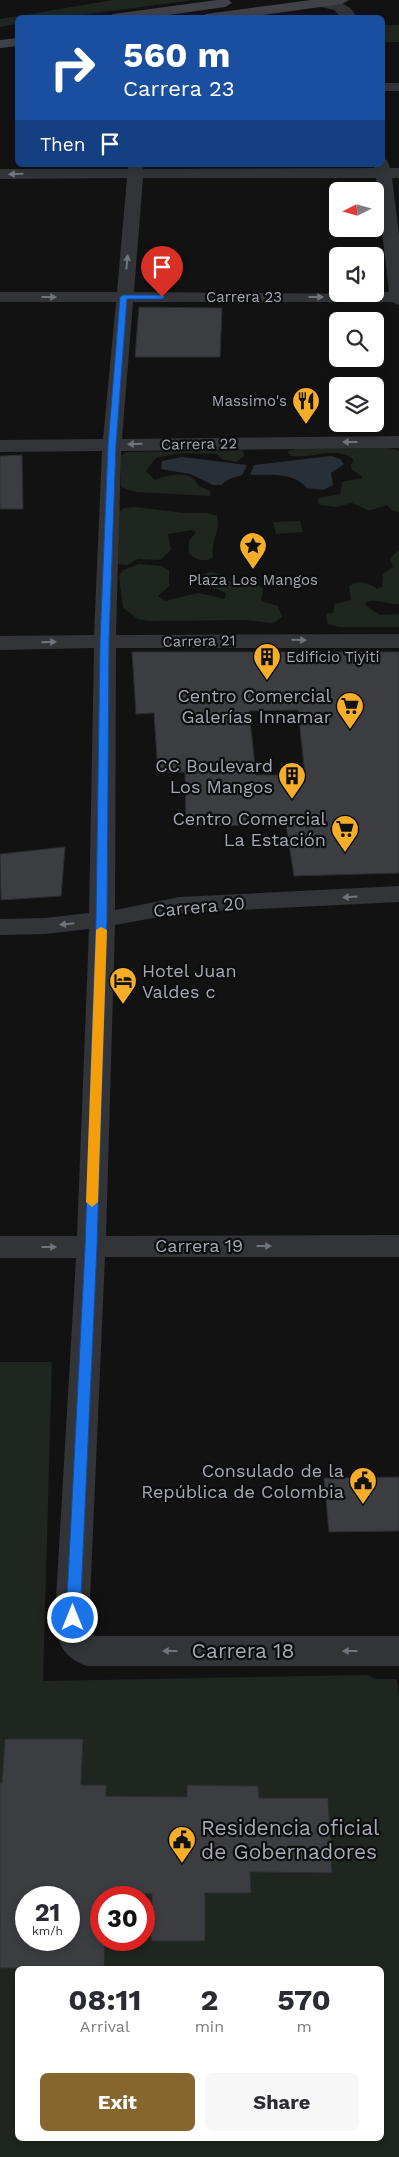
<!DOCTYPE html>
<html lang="en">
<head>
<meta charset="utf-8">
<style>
	:root { --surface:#fff; --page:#f7f7f7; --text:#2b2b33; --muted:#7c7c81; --accent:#86662e }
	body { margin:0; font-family:"Work Sans",sans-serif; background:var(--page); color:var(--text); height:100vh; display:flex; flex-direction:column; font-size:19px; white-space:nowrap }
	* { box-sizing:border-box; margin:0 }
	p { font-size:16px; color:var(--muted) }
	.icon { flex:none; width:28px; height:28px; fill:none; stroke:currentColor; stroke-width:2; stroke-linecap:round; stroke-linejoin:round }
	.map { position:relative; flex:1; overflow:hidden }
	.panel { position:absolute; left:15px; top:1966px; width:369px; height:175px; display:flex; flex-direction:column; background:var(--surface); border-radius:8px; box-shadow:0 2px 8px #0003 }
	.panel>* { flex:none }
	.hud { position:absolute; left:15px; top:15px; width:370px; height:152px; border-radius:8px; box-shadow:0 2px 8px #0003; background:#1a4fa0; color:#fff; overflow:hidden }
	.needle { width:32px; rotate:264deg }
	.fabs { position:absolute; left:329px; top:182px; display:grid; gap:10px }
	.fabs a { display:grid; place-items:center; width:55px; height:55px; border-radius:8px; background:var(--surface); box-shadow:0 2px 8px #0003; font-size:25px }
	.speed { position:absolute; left:15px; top:1886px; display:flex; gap:10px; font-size:25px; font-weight:700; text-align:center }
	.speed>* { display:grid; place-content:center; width:65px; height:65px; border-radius:50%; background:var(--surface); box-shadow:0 2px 8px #0003; line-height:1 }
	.speed small { font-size:12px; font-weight:400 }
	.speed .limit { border:8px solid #d22; background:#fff; color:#111 }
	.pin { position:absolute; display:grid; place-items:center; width:42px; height:42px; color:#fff; margin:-51px -21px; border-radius:50% 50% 50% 0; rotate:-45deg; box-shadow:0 0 5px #0007 }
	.pin .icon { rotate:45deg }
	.me { position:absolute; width:55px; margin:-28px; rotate:0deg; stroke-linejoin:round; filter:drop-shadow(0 0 4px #0008) }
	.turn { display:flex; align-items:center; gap:18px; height:105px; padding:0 25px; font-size:22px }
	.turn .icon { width:65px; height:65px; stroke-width:2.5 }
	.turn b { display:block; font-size:35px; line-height:42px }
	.then { display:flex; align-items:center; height:48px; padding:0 25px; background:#0003; gap:10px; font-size:19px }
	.eta { display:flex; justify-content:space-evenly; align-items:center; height:85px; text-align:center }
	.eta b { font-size:30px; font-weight:700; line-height:35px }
	.primary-button { display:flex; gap:10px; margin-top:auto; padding:10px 25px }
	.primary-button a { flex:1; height:58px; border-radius:8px; background:var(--accent); color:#fff; font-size:20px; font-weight:700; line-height:58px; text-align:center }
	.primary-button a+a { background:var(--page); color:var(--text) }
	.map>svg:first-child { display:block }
</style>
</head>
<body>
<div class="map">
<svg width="399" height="2157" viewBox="0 0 399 2157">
	<rect width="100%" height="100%" fill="#121213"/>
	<!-- green -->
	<g fill="#1e261f" fill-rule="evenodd">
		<path d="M113,0H194L66,17L18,18L17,24L0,27V19Z"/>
		<path d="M382,25H399V42H383Z"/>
		<path d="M389,448L399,451V512L391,510L387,505C364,513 372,511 352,503L336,507L320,505L317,500L319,498L340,494L342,482L362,478V476L352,470L351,465L354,460C339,445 310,459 291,456L287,452L295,449Z"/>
		<path d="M239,450L243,451L244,456L236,462L222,459L217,454L180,453L156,458L146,471L155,480C164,476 187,470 195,480C196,482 197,484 199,486L211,491L210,496L135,492L121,487L120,456L127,452Z"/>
		<path d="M135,507L184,513H207L217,516C221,531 210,542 213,557C205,563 195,560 189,553V541L196,532L192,530L168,534L171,550L160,560L138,559L127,565L117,564V513L124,508Z"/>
		<path d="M300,521L303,532L276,534L273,522Z"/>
		<path d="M399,550V604C387,605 378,598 366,602L365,605L380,615L399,614V627H339L328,624L326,617L327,614L333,613L335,604L351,600L349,586C359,579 368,583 377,589L382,587L383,574L393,567L390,558Z"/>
		<path d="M139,564L161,566L169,570V586L158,596L165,601L198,593L225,599L226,593L202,583V576C215,565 223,580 233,583C244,586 255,579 263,589L261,601L278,606L282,617L275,622L270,623L246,620L149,621L138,619L123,608L119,576L123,570Z"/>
		<path d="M0,1362H52L43,1681L367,1675L377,1679H397L399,1698V2157H0ZM26,1898H69V1940H26ZM101,1898H144V1940H101ZM18,1969H381V2139H18Z"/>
	</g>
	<!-- water -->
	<g fill="#283037">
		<path d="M331,456L340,459L344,464L331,473L333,485L323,490L307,488C293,472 271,475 250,475L254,465Z"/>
		<path d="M182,457L247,465L242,475L229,479L221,485H213L190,474L161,469L162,461Z"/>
	</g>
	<!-- building -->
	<g fill="#3b3d40" stroke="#2b2c2f" fill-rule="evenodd">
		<path d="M139,307L222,308L220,357H135Z"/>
		<path d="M22,455L23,509H0V456Z"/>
		<path d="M132,652H399V873L294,876L286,825L186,826L185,772L158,773L154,713L136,714ZM298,710L305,775H256L249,711Z"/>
		<path d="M65,847L61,896L1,900L0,854Z"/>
		<path d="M399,1477V1531L329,1532L324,1478Z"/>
		<path d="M5,1739H83L81,1785H106V1796L187,1797V1785L258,1786L259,1798H328L332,1873L250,1872L251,1893H205V1941H151L152,1894L106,1893V1898H101V1940H105L104,1969L0,1968V1783H2ZM26,1898H69V1940H26Z"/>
	</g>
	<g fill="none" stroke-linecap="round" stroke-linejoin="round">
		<!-- street -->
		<g fill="#323438" fill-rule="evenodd">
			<path d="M317,0C330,0 353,2 356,18H342L334,10L317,6L315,3Z"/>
			<rect x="382" y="83" width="17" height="8"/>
			<path d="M382,158L387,160L390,168H399V178H392L399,234V305L392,302H133L122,439L399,436V448L121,451L116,635L399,634V648H116L115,910L180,897L399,886V902L180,913L115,925L106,1236L399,1235V1257H105L90,1599L91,1632L95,1636H399V1666H87C53,1654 56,1630 56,1599L76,1258H0V1236H77L89,929L45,934L0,935V919L45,918L89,913L94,648L0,650V636L94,635L102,451L0,452V440L103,439L116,302H0V292H117L127,178L0,179V169H128V165H144L143,169L375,168L374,165H382ZM143,178H376L389,292H375V294L134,292Z"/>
		</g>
		<!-- secondary -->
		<g fill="#404248" fill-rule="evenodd">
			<path d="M217,0H229L232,3L225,7L147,18H107L113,14Z"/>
			<path d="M311,0H349L342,4L241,18H200L206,14Z"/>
			<path d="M18,38V46L0,48V40Z"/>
		</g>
	</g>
	<!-- one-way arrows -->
	<defs><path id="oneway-solid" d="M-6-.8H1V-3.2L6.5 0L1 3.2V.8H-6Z" transform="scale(1.25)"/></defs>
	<g fill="#70747c">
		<use href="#oneway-solid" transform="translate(16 174) rotate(179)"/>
		<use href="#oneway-solid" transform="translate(127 262) rotate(-85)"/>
		<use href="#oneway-solid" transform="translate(49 297)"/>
		<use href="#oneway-solid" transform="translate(316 297)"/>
		<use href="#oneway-solid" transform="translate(350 442) rotate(180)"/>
		<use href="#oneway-solid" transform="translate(135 444) rotate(179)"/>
		<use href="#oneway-solid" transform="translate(299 640) rotate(1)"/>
		<use href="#oneway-solid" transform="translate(49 642) rotate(-1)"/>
		<use href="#oneway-solid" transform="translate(350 897) rotate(177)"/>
		<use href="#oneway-solid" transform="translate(67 924) rotate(174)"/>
		<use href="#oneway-solid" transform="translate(264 1246)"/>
		<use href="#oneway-solid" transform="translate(49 1247)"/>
		<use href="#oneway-solid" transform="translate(170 1651) rotate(180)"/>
		<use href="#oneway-solid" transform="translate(350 1651) rotate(180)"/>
	</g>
	<!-- route -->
	<path fill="#1a73e8" stroke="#114b97" d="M123,295H162L165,297L162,299H127L116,445L109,642L107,920L97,1247L80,1618L78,1622L73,1624L68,1622L66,1618L85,1247L96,920L100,642L108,445L120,297Z"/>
	<!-- slow -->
	<path fill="#f59e0b" d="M101,927L107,930L98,1202L92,1207L86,1202L96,930Z"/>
	<!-- icons -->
	<defs>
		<symbol id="restaurant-pin" viewBox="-11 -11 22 30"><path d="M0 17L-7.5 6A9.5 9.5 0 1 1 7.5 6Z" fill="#f6ad27" stroke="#0d0d0e"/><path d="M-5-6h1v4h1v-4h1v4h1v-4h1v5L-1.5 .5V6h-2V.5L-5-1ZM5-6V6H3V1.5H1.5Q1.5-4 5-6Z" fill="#111"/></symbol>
		<symbol id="sight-pin" viewBox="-11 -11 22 30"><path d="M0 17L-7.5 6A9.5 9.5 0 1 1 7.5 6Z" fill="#f6ad27" stroke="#0d0d0e"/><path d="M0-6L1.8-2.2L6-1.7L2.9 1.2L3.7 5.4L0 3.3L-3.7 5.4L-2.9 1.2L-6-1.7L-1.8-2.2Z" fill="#111"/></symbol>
		<symbol id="building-pin" viewBox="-11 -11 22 30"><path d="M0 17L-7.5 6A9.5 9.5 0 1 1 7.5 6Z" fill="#f6ad27" stroke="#0d0d0e"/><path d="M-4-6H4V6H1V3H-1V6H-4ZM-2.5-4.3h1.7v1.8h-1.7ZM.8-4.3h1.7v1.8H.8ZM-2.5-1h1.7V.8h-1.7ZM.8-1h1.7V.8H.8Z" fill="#111"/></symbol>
		<symbol id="supermarket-pin" viewBox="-11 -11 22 30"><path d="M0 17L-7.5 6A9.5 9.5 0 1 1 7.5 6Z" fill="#f6ad27" stroke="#0d0d0e"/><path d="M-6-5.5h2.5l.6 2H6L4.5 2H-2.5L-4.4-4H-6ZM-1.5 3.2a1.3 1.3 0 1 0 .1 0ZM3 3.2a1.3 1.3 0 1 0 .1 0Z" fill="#111"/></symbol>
		<symbol id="hotel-pin" viewBox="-11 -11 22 30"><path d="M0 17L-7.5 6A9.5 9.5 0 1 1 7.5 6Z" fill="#f6ad27" stroke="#0d0d0e"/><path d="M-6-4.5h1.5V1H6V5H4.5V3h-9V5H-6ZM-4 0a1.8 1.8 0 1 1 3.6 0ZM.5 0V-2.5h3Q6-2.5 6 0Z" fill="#111"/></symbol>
		<symbol id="civic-pin" viewBox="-11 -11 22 30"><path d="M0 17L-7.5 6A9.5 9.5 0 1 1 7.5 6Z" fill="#f6ad27" stroke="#0d0d0e"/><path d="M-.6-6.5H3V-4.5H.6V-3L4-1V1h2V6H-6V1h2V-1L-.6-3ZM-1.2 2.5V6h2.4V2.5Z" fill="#111"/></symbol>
	</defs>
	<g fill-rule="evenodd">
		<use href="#restaurant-pin" x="290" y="385" width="32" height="43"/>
		<use href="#sight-pin" x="237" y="530" width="32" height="43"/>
		<use href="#building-pin" x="251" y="641" width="32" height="43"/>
		<use href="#supermarket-pin" x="334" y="690" width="32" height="43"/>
		<use href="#building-pin" x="276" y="760" width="32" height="43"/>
		<use href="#supermarket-pin" x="329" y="813" width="32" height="43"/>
		<use href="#hotel-pin" x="107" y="965" width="32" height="43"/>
		<use href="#civic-pin" x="347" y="1465" width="32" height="43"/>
		<use href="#civic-pin" x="166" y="1824" width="32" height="43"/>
	</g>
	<g text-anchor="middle" stroke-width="4.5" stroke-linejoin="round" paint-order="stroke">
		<!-- far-street labels -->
		<g font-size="15" fill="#a3a8b4" stroke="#0d0d0e">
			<text x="244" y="302">Carrera 23</text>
			<text transform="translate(199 444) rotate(-1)" y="5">Carrera 22</text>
			<text transform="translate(199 641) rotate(-1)" y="5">Carrera 21</text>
		</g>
		<!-- far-poi labels -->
		<g font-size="15" fill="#a3a8b4" stroke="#0d0d0e" text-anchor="end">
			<text x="287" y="406">Massimo's</text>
			<text x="253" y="585" text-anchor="middle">Plaza Los Mangos</text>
			<text x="286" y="662" text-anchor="start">Edificio Tiyiti</text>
		</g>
		<!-- poi labels -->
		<g font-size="18" fill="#a3a8b4" stroke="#0d0d0e" text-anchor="end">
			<text x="331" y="702">Centro Comercial<tspan x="331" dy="21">Galerías Innamar</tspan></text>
			<text x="273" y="772">CC Boulevard<tspan x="273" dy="21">Los Mangos</tspan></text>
			<text x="326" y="825">Centro Comercial<tspan x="326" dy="21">La Estación</tspan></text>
			<text x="142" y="977" text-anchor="start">Hotel Juan<tspan x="142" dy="21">Valdes c</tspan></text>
			<text x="344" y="1477">Consulado de la<tspan x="344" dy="21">República de Colombia</tspan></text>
		</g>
		<!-- street labels -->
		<g font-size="18" fill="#a3a8b4" stroke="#0d0d0e">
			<text transform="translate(199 907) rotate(-5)" y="6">Carrera 20</text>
			<text x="199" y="1252">Carrera 19</text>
		</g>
		<!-- near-street labels -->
		<g font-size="21" fill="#a3a8b4" stroke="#0d0d0e">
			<text x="243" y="1658">Carrera 18</text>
		</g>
		<!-- near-poi labels -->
		<g font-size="21" fill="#a3a8b4" stroke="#0d0d0e" text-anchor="start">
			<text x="201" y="1835">Residencia oficial<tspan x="201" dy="24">de Gobernadores</tspan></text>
		</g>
	</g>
</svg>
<div class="fabs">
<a><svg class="needle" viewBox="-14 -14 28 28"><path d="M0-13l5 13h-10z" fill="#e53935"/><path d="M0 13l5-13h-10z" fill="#7c7c81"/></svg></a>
<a><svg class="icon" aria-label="sound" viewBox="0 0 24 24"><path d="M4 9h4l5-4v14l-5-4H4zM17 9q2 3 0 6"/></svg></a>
<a><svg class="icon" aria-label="search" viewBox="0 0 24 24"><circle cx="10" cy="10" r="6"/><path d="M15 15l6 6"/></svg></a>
<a><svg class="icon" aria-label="layers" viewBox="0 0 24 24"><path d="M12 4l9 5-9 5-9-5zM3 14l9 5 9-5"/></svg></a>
</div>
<div class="speed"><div>21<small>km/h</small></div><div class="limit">30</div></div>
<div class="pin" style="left:162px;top:297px;background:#d93025"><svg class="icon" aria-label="arrive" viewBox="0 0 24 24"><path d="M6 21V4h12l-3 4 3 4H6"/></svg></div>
<svg class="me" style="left:73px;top:1618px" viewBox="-20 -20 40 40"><circle r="17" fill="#1a73e8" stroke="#fff" stroke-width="3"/><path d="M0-11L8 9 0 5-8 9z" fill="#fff"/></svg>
<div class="hud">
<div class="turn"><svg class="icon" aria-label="right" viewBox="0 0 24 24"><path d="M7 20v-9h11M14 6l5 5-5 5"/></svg><div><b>560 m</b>Carrera 23</div></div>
<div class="then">Then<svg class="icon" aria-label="arrive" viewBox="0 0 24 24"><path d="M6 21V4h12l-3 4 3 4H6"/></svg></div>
</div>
<section class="panel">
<div class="eta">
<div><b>08:11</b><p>Arrival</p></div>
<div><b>2</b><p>min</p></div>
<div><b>570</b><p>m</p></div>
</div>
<div class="primary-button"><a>Exit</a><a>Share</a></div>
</section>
</div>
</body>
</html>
